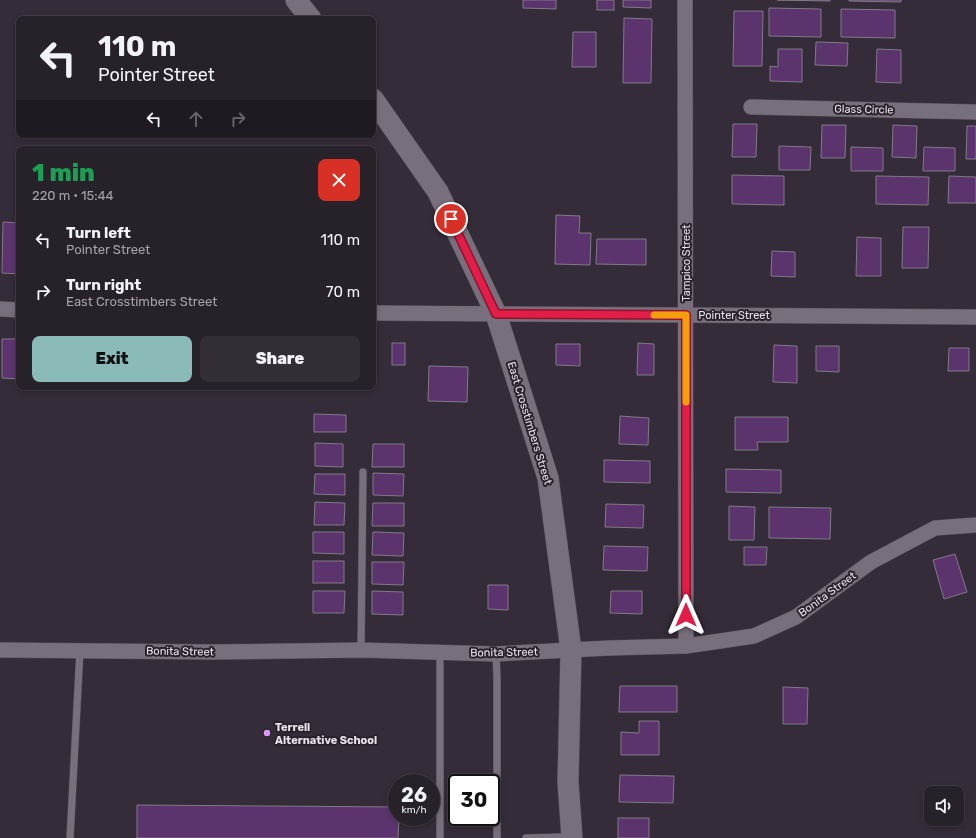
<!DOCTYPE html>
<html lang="en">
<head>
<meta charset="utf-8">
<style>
	:root { --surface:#27212a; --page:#332e36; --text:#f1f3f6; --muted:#a4a3a8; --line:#433e47; --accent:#8bbbb9 }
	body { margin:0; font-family:Rubik,sans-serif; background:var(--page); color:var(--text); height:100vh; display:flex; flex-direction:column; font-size:15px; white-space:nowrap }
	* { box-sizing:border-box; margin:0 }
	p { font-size:13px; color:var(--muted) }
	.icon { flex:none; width:22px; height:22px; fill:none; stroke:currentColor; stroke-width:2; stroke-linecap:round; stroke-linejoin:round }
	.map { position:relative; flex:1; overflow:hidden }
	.panel { position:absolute; left:16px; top:146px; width:360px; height:244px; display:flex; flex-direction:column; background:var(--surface); border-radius:8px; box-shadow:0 2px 6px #0003,0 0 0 1px var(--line) }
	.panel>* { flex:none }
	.guide { position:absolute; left:16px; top:16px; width:360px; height:122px; border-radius:8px; box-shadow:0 2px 6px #0003,0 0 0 1px var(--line); background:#27212a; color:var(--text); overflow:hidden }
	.controls { position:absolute; left:924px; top:786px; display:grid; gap:8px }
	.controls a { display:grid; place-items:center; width:40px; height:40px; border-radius:8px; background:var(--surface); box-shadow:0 2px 6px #0003,0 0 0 1px var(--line); font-size:20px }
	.speed { position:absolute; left:388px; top:774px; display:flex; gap:8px; font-size:20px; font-weight:700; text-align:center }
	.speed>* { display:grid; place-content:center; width:52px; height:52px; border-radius:50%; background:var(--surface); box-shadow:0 2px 6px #0003,0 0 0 1px var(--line); line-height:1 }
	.speed small { font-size:10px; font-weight:400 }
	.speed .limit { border:2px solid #111; border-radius:6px; background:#fff; color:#111 }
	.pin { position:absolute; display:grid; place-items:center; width:34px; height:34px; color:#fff; margin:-17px; border:2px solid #fff; border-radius:50%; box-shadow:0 1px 4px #0007 }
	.me { position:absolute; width:44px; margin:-22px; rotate:0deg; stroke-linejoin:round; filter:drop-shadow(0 0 3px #0008) }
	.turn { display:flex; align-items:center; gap:14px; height:84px; padding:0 16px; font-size:18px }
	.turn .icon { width:52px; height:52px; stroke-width:2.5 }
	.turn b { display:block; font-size:28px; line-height:34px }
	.lanes { display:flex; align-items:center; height:38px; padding:0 16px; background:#0003; justify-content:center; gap:20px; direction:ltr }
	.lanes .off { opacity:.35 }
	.round { display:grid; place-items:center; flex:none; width:42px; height:42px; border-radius:8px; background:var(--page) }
	.summary { display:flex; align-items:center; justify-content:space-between; height:68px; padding:0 16px }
	h1 { font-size:24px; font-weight:800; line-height:30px; color:#1e9e55 }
	.cta { display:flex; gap:8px; margin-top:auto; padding:8px 16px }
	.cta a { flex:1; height:46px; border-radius:8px; background:var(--accent); color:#111; font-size:16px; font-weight:800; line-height:46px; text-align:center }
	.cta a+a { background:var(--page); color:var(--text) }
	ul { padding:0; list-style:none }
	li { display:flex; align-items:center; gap:12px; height:52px; padding:0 16px }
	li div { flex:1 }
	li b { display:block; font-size:15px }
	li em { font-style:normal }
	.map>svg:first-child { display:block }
</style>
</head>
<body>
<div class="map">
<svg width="976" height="838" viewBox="0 0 976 838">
	<rect width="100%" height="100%" fill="#342c38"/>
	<!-- building -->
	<g fill="#5b346e" stroke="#817986">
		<path d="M523,0H556V9L523,8Z"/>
		<rect x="597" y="0" width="17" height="10"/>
		<path d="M623,0H651V8L623,7Z"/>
		<path d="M777,0H830V1Z"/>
		<path d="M849,0H901V2L849,1Z"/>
		<path d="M769,8L821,9V37L769,36Z"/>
		<path d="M841,9L895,10V38L841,37Z"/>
		<path d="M734,11H763L762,66H733Z"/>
		<path d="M624,18L652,19L651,83H623Z"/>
		<path d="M573,32H596V67H572Z"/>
		<path d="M816,42L848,43L847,66L815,65Z"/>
		<path d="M778,49H802V82L770,81V66L778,67Z"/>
		<path d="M877,49L901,50V83L876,82Z"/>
		<path d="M733,124H757L756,157H732Z"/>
		<path d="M822,125H846L845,158H821Z"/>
		<path d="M893,125L917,126L916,158L892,157Z"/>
		<path d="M967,126H976V159H966Z"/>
		<path d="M779,146L811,147L810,170H779Z"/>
		<path d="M851,147L883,148V171H851Z"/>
		<path d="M924,147L955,148V171H923Z"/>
		<path d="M732,175L784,176V205L732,204Z"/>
		<path d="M876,176L929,177L928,205L876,204Z"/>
		<path d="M949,176L976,177V203H948Z"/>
		<path d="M556,215L580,216L579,233H591L590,265L555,264Z"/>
		<path d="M3,222L19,223V274L2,273Z"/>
		<path d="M903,227H929L928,268H902Z"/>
		<path d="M857,237L881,238V276H856Z"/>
		<path d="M597,239H646V265L596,264Z"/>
		<path d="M772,251L795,252V277L771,276Z"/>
		<path d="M2,339H19V379L2,378Z"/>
		<rect x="373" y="341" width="1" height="26"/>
		<rect x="392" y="343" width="13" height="22"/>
		<path d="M638,343L654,344V375H637Z"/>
		<path d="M556,344H580V366L556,365Z"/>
		<path d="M774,345L797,346V383L773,382Z"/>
		<path d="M816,346H839V372L816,371Z"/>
		<path d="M949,348H969V371H948Z"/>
		<path d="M429,366L468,367L467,402L428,401Z"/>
		<path d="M314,414L346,415V432H314Z"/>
		<path d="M620,416L649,418L648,445L619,444Z"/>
		<path d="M735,417H788V442H757L758,450H735Z"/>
		<path d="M315,443L343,444V467L315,466Z"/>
		<path d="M373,444H404V467H372Z"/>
		<path d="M604,460L650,461V483L604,482Z"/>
		<path d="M726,469L781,470V493L726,492Z"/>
		<path d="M373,473L404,474L403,496L373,495Z"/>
		<path d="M315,474H345V495L314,494Z"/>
		<path d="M315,502L345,503L344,525H314Z"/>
		<path d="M373,503H404V526H372Z"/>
		<path d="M606,504L644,505L643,528L605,527Z"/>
		<path d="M729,506L755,507L754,540H729Z"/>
		<path d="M769,507L831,508L830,539L769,538Z"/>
		<path d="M313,532H344V554L313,553Z"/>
		<path d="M373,532L404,533L403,556L372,555Z"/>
		<path d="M604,546L648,547L647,571L603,570Z"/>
		<path d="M744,547H767L766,565H744Z"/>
		<path d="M955,554L967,592L944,599L933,560Z"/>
		<rect x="313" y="561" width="31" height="22"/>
		<path d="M372,562H404L403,585L372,584Z"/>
		<path d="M488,585H508V610L488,609Z"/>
		<path d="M313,591H345L344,613H313Z"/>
		<path d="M372,591L403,592V615L372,614Z"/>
		<path d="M611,591H642V614L610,613Z"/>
		<path d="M620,686H677V712H619Z"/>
		<path d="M783,687L808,688L807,724H783Z"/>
		<path d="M639,721H659V755H621V732L639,733Z"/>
		<path d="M620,775L674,776L673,803L619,802Z"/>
		<path d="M137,805L397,807V817H399L398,838H137Z"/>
		<rect x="618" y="818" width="31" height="20"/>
	</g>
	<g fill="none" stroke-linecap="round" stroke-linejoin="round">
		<defs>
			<g id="lane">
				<path d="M361,650L363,472"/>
				<path d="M440,652V838"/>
				<path d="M496,654L497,678V838"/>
				<path d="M70,838L80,650"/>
				<path d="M526,838L561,837"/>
			</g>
			<g id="street">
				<path d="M685,0L686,646"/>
				<path d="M751,107L976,112"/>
				<path d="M0,309L19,310"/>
				<path d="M373,313L976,317"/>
				<path d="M0,650L211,652L361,650L496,654L609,648L686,646L754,636L796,617L871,562L935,528L976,525"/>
			</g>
			<g id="secondary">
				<path d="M296,0L311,19"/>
				<path d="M373,99L438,192L496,314L548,478L571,650L568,782L572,838"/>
			</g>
		</defs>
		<!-- lane casing -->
		<use href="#lane" stroke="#504b54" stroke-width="8"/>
		<!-- street casing -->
		<use href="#street" stroke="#504b54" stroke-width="16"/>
		<!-- secondary casing -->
		<use href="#secondary" stroke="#504b54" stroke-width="22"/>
		<!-- lane -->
		<use href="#lane" stroke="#776f7b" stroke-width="7"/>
		<!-- street -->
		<use href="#street" stroke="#776f7b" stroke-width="15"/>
		<!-- secondary -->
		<use href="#secondary" stroke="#776f7b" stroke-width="21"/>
	</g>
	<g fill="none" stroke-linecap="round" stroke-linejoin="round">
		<defs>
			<path id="route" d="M451,219L496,314L686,315V615"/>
		</defs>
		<!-- route casing -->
		<use href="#route" stroke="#92132f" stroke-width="10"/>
		<!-- route -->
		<use href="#route" stroke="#e11d48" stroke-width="7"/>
		<!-- slow -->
		<path stroke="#f59e0b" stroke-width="7" d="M654,315H686V402"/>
	</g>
	<!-- markers -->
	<circle fill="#d89af8" stroke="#2a232d" stroke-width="1.5" cx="267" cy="733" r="4"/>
	<g text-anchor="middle" stroke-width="4" stroke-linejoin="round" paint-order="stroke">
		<!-- street labels -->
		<g font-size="11" fill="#e8e3eb" stroke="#2a232d">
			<text transform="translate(864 109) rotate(1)" y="4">Glass Circle</text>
			<text transform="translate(686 263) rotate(-90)" y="4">Tampico Street</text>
			<text x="734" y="319">Pointer Street</text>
			<text transform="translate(530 423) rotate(73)" y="4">East Crosstimbers Street</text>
			<text transform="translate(827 594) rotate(-36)" y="4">Bonita Street</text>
			<text transform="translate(180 651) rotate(1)" y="4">Bonita Street</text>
			<text transform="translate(504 652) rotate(-1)" y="4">Bonita Street</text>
		</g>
		<!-- poi labels -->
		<g font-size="11" font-weight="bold" fill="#e8e3eb" stroke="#2a232d" text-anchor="start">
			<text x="275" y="731">Terrell<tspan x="275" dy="13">Alternative School</tspan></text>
		</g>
	</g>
</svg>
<div class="controls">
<a><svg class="icon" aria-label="sound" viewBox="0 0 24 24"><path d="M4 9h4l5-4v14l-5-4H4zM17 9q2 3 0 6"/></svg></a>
</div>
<div class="speed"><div>26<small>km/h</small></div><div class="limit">30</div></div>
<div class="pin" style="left:451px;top:219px;background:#d93025"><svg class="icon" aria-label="arrive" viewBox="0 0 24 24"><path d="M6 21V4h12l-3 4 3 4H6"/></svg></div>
<svg class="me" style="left:686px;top:615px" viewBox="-20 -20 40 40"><path d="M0-17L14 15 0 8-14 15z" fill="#e11d48" stroke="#fff" stroke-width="4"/></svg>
<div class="guide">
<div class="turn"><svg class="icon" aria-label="left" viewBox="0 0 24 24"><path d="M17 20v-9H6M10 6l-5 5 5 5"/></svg><div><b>110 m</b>Pointer Street</div></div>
<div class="lanes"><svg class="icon" aria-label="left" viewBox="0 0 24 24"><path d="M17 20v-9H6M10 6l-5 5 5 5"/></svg><svg class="icon off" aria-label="ahead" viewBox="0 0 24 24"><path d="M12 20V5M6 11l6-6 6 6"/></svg><svg class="icon off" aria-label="right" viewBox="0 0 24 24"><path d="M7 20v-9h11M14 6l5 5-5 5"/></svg></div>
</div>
<section class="panel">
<div class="summary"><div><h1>1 min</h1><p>220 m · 15:44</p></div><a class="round" style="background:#d93025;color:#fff"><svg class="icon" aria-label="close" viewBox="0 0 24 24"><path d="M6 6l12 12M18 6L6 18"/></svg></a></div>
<ul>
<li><svg class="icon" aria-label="left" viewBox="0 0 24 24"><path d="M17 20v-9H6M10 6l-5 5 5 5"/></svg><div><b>Turn left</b><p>Pointer Street</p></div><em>110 m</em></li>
<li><svg class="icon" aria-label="right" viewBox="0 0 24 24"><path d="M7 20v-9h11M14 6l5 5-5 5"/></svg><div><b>Turn right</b><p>East Crosstimbers Street</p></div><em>70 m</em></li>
</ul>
<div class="cta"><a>Exit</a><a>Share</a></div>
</section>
</div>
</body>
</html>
